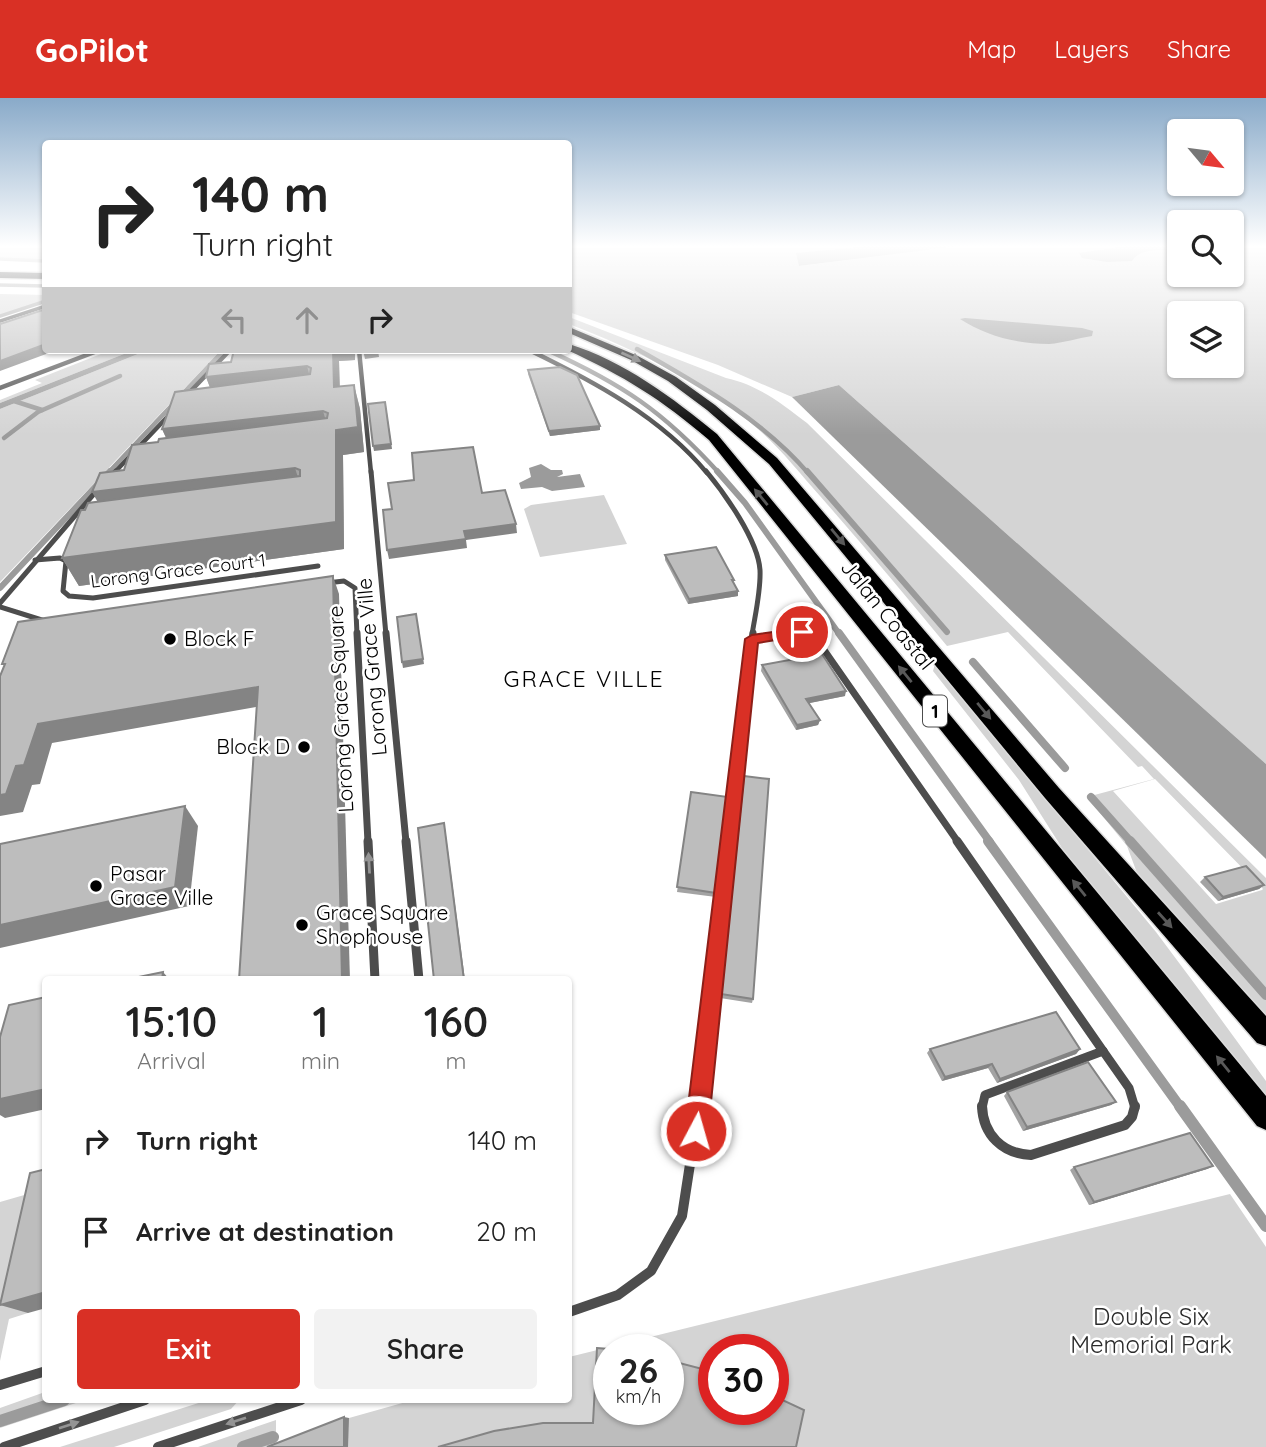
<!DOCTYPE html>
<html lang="en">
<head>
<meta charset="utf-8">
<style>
	:root { --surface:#fff; --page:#f2f2f2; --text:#222; --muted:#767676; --accent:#d93025 }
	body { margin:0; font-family:Quicksand,sans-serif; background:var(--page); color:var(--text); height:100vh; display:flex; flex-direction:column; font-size:26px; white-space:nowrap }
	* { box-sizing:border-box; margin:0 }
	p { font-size:23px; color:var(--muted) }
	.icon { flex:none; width:38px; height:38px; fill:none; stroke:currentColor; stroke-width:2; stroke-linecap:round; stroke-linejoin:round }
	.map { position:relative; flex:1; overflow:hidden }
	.panel { position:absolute; left:42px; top:878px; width:530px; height:427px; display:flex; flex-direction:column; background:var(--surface); border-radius:7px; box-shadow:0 2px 5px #0004 }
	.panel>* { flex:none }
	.guide { position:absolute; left:42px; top:42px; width:530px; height:214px; border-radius:7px; box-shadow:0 2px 5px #0004; background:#fff; color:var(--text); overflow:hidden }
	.needle { width:46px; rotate:119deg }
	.controls { position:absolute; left:1167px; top:21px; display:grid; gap:14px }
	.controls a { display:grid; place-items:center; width:77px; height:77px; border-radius:7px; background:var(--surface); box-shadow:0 2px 5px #0004; font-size:35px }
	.speed { position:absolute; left:593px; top:1236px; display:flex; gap:14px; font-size:35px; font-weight:700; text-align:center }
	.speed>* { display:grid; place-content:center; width:91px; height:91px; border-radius:50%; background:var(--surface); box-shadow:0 2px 5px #0004; line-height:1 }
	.speed small { font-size:18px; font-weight:400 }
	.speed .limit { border:10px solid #d22; background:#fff; color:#111 }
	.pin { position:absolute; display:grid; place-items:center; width:60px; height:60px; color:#fff; margin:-30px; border:4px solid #fff; border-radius:50%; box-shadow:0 2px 7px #0007 }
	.me { position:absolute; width:77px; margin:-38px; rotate:6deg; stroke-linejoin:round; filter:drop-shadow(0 0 5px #0008) }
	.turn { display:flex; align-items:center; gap:24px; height:147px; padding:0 35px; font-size:32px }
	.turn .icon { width:91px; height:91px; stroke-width:2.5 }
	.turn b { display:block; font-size:49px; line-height:60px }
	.lanes { display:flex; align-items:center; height:66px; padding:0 35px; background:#0003; justify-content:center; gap:35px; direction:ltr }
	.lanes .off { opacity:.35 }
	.eta { display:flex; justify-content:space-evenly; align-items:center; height:119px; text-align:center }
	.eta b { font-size:42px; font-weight:600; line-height:49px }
	.button { display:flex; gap:14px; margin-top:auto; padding:14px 35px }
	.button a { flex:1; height:80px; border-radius:7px; background:var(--accent); color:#fff; font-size:28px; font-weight:600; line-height:80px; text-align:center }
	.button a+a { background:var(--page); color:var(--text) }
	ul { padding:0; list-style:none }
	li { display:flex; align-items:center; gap:21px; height:91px; padding:0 35px }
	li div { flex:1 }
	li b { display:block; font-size:26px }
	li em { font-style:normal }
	header { display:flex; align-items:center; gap:42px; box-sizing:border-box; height:98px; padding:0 35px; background:var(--accent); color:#fff }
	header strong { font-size:33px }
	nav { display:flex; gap:38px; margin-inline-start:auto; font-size:24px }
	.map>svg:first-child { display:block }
</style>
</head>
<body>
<header>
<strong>GoPilot</strong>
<nav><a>Map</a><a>Layers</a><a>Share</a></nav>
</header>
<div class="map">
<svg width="1266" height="1349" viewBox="0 0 1266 1349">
	<rect width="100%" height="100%" fill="#fff"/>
	<!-- green -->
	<g fill="#d4d4d4" fill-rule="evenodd">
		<path d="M0,148H45V163L0,162Z"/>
		<path d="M569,148H867L797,155L800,168L960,148H1179L1180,177H1232V148H1266V666L839,287L792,299L718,267L569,214ZM1180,215H1232V268H1180Z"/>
		<path d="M0,196L45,197V204L0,219Z"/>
		<path d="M569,219L726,280C758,287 781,305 807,325L1266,780V917L1137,775L1127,748L1087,699L1154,681L1142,668L1138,669L1008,534L947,548C905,497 863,447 820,398C800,376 781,351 758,331C703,284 636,252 569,226ZM1155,681L1263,791L1262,792L1216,806L1113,693Z"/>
		<path d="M111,252H134L0,305V302L42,285L35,282Z"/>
		<path d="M148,252H221L0,484V311Z"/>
		<path d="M604,397L627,446L540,459L524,411L531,407Z"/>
		<path d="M935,566L1156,834L1212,909L1266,983V1013L1062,750L1019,682L933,573Z"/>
		<path d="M45,1091L28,1215L9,1221L0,1263V1104Z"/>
		<path d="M1230,1096L1266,1149V1349H198L276,1322V1347L349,1320L413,1302H569V1259ZM609,1251H668V1311H609ZM714,1251H774V1311H714Z"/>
		<path d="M45,1294L46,1302H85L0,1330V1310Z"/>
		<path d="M208,1302H239L231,1311L114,1349H60Z"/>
	</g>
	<!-- water -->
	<g fill="#9b9b9b">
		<path d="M867,148H960L799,168L796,155Z"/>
		<path d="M1125,148H1179V153C1164,152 1141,149 1132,163L1107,164L1082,160L1079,155Z"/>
		<path d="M965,220L1082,230L1093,233L1092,238C1077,240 1064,245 1049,246C1018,246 986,238 960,221Z"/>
		<path d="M134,252H148L0,311V305Z"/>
		<path d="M839,287L1266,666V761L792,299Z"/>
		<path d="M541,366L551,372H562L563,376L557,379L580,376L585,389L552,393L542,389L521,391L519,385L531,379L529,370Z"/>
	</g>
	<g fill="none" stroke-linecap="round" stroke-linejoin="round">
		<!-- stream-far5 -->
		<g stroke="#9b9b9b" stroke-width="3.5">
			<path d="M0,161L46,163"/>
			<path d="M0,187L46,188"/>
			<path d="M0,218L46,203"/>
		</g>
		<!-- stream-far4 -->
		<g stroke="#9b9b9b" stroke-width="4.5">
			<path d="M637,251C698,286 762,321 808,375"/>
			<path d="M547,252C622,286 663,313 719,375"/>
			<path d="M14,303L42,312"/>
			<path d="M4,340L38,314L120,278"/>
			<path d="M108,375L224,252"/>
		</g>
		<!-- stream-far3 -->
		<g stroke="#9b9b9b" stroke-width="6">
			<path d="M717,373L745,405L840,537"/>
			<path d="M807,373L947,534"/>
			<path d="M0,490L110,373"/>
		</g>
		<!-- stream-far2 -->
		<g stroke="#9b9b9b" stroke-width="8">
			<path d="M839,535L990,744"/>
			<path d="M973,564L1065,670"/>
			<path d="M1091,699L1131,744"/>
		</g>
		<!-- stream-far1 -->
		<g stroke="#9b9b9b" stroke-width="10">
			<path d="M988,743L1181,1010"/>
			<path d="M1130,743L1266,897"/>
		</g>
		<!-- stream -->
		<g stroke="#9b9b9b" stroke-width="12">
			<path d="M1180,1008L1266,1128"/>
			<path d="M0,1323L64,1302"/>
			<path d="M243,1349L273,1339"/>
		</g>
		<defs>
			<g id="trunk">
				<path d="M0,174L46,175V181L0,180Z"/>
				<path d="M569,229L638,258L676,279L715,307L777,360L1059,690L1266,918V948L1257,945L1045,700L769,366L707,312L668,283L631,262L569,235Z"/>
				<path d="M569,246C624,263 673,300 717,336L1266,998V1032L1257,1028L709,342C661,301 624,278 567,252Z"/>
			</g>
		</defs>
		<!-- trunk casing -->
		<use href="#trunk" stroke="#dbdbdb" stroke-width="3"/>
		<!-- minor-far5 -->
		<path stroke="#4d4d4d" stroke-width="3.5" d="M0,223L46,208"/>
		<!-- minor-far4 -->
		<g stroke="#4d4d4d" stroke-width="4.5">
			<path d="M359,252L371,375"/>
			<path d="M529,252C593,283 661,319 707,375"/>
			<path d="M0,290L100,252"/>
			<path d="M187,297L230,252"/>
			<path d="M114,375L172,314"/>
		</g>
		<!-- minor-far3 -->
		<g stroke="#4d4d4d" stroke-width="5">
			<path d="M371,373L386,537"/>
			<path d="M706,373C725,396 758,442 760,472C761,493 755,517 752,537"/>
			<path d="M110,379L116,373"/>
			<path d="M35,462L60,460L66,463L63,493L69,498L93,500L318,468"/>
			<path d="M327,485L344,483L355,490L357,537"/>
			<path d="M0,505L99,390"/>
			<path d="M0,509L45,523"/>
			<path d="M781,537L802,534L808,537"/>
		</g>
		<!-- minor-far2 -->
		<g stroke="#4d4d4d" stroke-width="7">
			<path d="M357,535L368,744"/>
			<path d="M386,535L406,744"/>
			<path d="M804,535L817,542L958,744"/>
			<path d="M752,541L793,535"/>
			<path d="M729,744L753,535"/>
		</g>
		<!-- minor-far1 -->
		<g stroke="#4d4d4d" stroke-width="9">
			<path d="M368,743L375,882"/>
			<path d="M406,743L419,882"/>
			<path d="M957,743L1103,953"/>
			<path d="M1103,953L1129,990L1135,1010"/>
			<path d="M699,1010L729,743"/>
			<path d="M982,1010L985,997L1103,953"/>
		</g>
		<!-- minor -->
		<g stroke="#4d4d4d" stroke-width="10">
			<path d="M982,1008C983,1037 1003,1056 1031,1057L1125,1027L1132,1019L1135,1008"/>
			<path d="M569,1214L618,1197L651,1173L682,1118L699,1008"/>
			<path d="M0,1287L46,1273"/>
			<path d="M4,1349L145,1302"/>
			<path d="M158,1349L301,1302"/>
		</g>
		<!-- trunk -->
		<use href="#trunk" fill="#000" fill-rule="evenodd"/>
	</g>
	<!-- wall -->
	<g fill="#a3a3a3">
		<path d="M234,252H355V262L339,263L340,289L354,287L360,311L364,354L343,357L344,451L79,488L62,460L85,412L98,403L124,372L158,344L166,340L162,331L210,289L206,279L231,264Z"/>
		<path d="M528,272L600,328V332L550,338L528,276Z"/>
		<path d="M665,457L738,493V498L688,506L665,462Z"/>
		<path d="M762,567L845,598L809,605L820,622L818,627L796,632L761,573Z"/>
		<path d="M744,678L753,901L752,905L720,900Z"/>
		<path d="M691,694L728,699L716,799L677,794Z"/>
		<path d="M1205,779L1264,787L1259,791L1218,803L1200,784Z"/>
		<path d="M930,951H1080L1076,956L997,985L988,970L942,983L927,955Z"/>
		<path d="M1007,994L1116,1004L1111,1007L1023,1033L1004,998Z"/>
		<path d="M1213,1068L1207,1071L1089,1107L1070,1072L1074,1069Z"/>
	</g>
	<!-- shaded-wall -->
	<g fill="#848484">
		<path d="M46,246V252H57L0,273V263Z"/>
		<path d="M333,252H355V262L339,263L340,314L334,289Z"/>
		<path d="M363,252H378L379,259L365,261Z"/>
		<path d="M307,268L313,291L215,303L206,279Z"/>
		<path d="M354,287L360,311L364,354L343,357L344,451L79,488L62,460L336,424V332Z"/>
		<path d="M386,308L392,351L374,353L373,348Z"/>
		<path d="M323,313L330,337L174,356L162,331Z"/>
		<path d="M600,328V332L550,338L549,333Z"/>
		<path d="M295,370L303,396L107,420L92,394Z"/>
		<path d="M516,426L517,435L466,442L467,450L389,461L387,452L464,433Z"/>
		<path d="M333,478L339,496L350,882H342Z"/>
		<path d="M738,493V498L688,506L689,501Z"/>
		<path d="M416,516L424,566L403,570L402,564Z"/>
		<path d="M258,589L267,607L52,645L40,686L32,687L23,714L0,718V697L16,668L38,626Z"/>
		<path d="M846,593L845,598L805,606L806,601Z"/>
		<path d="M820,622L818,627L796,632L797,627Z"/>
		<path d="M185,708L198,728L189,808L0,850V827Z"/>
		<path d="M444,725L445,730L465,882H464Z"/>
		<path d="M1264,787L1259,791L1218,803L1223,799Z"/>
		<path d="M163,874L170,882H162Z"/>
		<path d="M1080,951L1076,956L997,985L1000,981Z"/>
		<path d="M992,966L988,970L942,983L945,979Z"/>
		<path d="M46,991V1011L5,1020L0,1017V1001Z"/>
		<path d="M1116,1004L1111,1007L1023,1033L1027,1029Z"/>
		<path d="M1213,1068L1207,1071L1089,1107L1094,1104Z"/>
		<path d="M46,1194V1210L28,1215L0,1207Z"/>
		<path d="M344,1319L349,1320L348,1349H344Z"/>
	</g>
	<!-- building -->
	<g fill="#bdbdbd" stroke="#848484" stroke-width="2">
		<path d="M46,211V246L0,263V226Z"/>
		<path d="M234,252H333L334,289L354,287L358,329L336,332V424L62,460L81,412H85L88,405L300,378V372L295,370L92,394L100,375L124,372L132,347L158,344L159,341L327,320L328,315L323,313L162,331L175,294L310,276L311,270L307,268L206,279L209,266L231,264Z"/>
		<path d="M560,269L577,277L600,328L549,333L528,272Z"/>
		<path d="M385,304L391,346L373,348L368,306Z"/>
		<path d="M473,349L482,395L505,392L516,426L464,433L466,441L387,452L383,412L392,411L388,385L414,382L412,355Z"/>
		<path d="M716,449L734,482H732L738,493L689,501L665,457Z"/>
		<path d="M333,478L342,882H239L258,589L38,626L24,667L16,668L6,696L0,697V578L5,566H2L18,524Z"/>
		<path d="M416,516L423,561L402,564L397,519Z"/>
		<path d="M822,556L846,593L806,601L820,622L797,627L762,567Z"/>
		<path d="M744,678L769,681L753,901L721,896Z"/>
		<path d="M691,694L728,699L716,795L677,789Z"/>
		<path d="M185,708L175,789L0,827V746Z"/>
		<path d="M444,725L464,882H434L418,730Z"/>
		<path d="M1246,768L1264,787L1223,799L1205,779Z"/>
		<path d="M163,874L162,882H124Z"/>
		<path d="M46,899V991L0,1001V939L9,907Z"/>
		<path d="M1056,914L1080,951L1000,981L992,966L945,979L930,951Z"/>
		<path d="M1088,964L1116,1004L1027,1029L1007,994Z"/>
		<path d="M1190,1035L1213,1068L1094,1104L1074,1069Z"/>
		<path d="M46,1071V1194L0,1207L30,1075Z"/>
		<path d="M597,1250L609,1251V1311H668V1262L714,1274V1311H774V1298L804,1312L796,1349H438L494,1333L543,1325H593Z"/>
		<path d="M344,1319V1349H267Z"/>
	</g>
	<!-- one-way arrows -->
	<defs><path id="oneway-solid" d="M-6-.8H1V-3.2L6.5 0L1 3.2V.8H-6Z" transform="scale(1.75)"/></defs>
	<g fill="#595959">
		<use href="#oneway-solid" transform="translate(631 259) rotate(24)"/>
		<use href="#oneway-solid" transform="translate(761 399) rotate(-129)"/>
		<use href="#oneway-solid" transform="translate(838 439) rotate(50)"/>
		<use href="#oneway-solid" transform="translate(905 576) rotate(-129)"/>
		<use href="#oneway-solid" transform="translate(984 613) rotate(50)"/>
		<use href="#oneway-solid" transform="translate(1079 790) rotate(-129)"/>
		<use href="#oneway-solid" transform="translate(1165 822) rotate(48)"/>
		<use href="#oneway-solid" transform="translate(1223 966) rotate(-129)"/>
	</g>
	<g fill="#949494">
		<use href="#oneway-solid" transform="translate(369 765) rotate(-93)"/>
		<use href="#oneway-solid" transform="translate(236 1323) rotate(162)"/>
		<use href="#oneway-solid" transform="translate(69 1327) rotate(-18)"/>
	</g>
	<!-- sky -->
	<linearGradient id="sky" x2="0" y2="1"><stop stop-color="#89aac9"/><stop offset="0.44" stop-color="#fff"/><stop offset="1" stop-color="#fff" stop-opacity="0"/></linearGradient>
	<rect width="1266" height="337" fill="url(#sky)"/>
	<!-- route -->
	<path fill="#d93025" stroke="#8d1f18" stroke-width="2" d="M802,530L808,534L806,537L758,545L708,1033L704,1041L696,1044L688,1041L685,1033L745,541L752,537Z"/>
	<!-- markers -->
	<g fill="#000" stroke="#fff" stroke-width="2.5">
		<circle cx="170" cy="541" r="7"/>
		<circle cx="304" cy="649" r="7"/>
		<circle cx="96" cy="788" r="7"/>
		<circle cx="302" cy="827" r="7"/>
	</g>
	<g text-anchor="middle" stroke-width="5" stroke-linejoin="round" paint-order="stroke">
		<!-- far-street labels -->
		<g font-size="18" fill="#000" stroke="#fff">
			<text transform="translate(178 473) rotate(-7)" y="6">Lorong Grace Court 1</text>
		</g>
		<!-- shield labels -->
		<rect fill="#fff" stroke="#4c4c4c" stroke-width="2" x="923" y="597.5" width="24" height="31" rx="5"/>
		<g font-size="19" font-weight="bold" fill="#000">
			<text x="935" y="620">1</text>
		</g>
		<!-- street labels -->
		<g font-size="21" fill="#000" stroke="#fff">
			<text transform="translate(887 517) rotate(51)" y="7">Jalan Coastal</text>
			<text transform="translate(372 569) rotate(-95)" y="7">Lorong Grace Ville</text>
			<text transform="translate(341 611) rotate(-93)" y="7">Lorong Grace Square</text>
		</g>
		<!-- poi labels -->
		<g font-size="21" fill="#000" stroke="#fff" text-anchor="start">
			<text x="184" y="548">Block F</text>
			<text x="290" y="656" text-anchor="end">Block D</text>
			<text x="110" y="783">Pasar<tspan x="110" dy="24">Grace Ville</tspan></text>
			<text x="316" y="822">Grace Square<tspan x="316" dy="24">Shophouse</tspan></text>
		</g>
		<!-- neighbourhood labels -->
		<g font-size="23" letter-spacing="2" fill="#000" stroke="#fff">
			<text x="584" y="589">GRACE VILLE</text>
		</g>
		<!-- near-park labels -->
		<g font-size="24" fill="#2b2b2b" stroke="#fff">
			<text x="1151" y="1227">Double Six<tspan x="1151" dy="28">Memorial Park</tspan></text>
		</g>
	</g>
</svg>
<div class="controls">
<a><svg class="needle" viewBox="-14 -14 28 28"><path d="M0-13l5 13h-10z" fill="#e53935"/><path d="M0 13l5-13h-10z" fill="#767676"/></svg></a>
<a><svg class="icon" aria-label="search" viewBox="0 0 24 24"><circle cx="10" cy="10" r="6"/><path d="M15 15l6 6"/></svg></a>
<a><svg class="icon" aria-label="layers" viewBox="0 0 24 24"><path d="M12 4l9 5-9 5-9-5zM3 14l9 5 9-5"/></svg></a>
</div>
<div class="speed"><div>26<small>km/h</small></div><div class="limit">30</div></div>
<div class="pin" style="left:802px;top:534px;background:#d93025"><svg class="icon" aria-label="arrive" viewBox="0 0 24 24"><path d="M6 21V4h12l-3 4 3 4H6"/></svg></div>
<svg class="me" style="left:696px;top:1033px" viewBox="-20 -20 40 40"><circle r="17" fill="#d93025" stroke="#fff" stroke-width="3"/><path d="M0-11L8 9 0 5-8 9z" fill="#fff"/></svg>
<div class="guide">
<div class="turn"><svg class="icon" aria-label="right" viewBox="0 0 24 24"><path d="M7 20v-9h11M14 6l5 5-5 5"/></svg><div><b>140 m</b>Turn right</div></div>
<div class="lanes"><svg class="icon off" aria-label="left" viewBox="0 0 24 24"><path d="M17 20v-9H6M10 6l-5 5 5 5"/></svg><svg class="icon off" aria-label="ahead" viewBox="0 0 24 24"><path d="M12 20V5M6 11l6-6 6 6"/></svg><svg class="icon" aria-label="right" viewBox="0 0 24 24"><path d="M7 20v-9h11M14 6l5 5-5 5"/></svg></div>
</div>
<section class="panel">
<div class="eta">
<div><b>15:10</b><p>Arrival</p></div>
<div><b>1</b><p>min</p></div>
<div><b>160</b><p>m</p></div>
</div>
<ul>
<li><svg class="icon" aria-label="right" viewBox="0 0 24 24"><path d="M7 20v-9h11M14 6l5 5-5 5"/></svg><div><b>Turn right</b></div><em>140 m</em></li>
<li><svg class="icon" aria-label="arrive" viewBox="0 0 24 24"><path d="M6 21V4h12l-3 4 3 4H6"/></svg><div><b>Arrive at destination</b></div><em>20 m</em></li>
</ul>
<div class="button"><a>Exit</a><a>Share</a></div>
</section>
</div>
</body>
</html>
